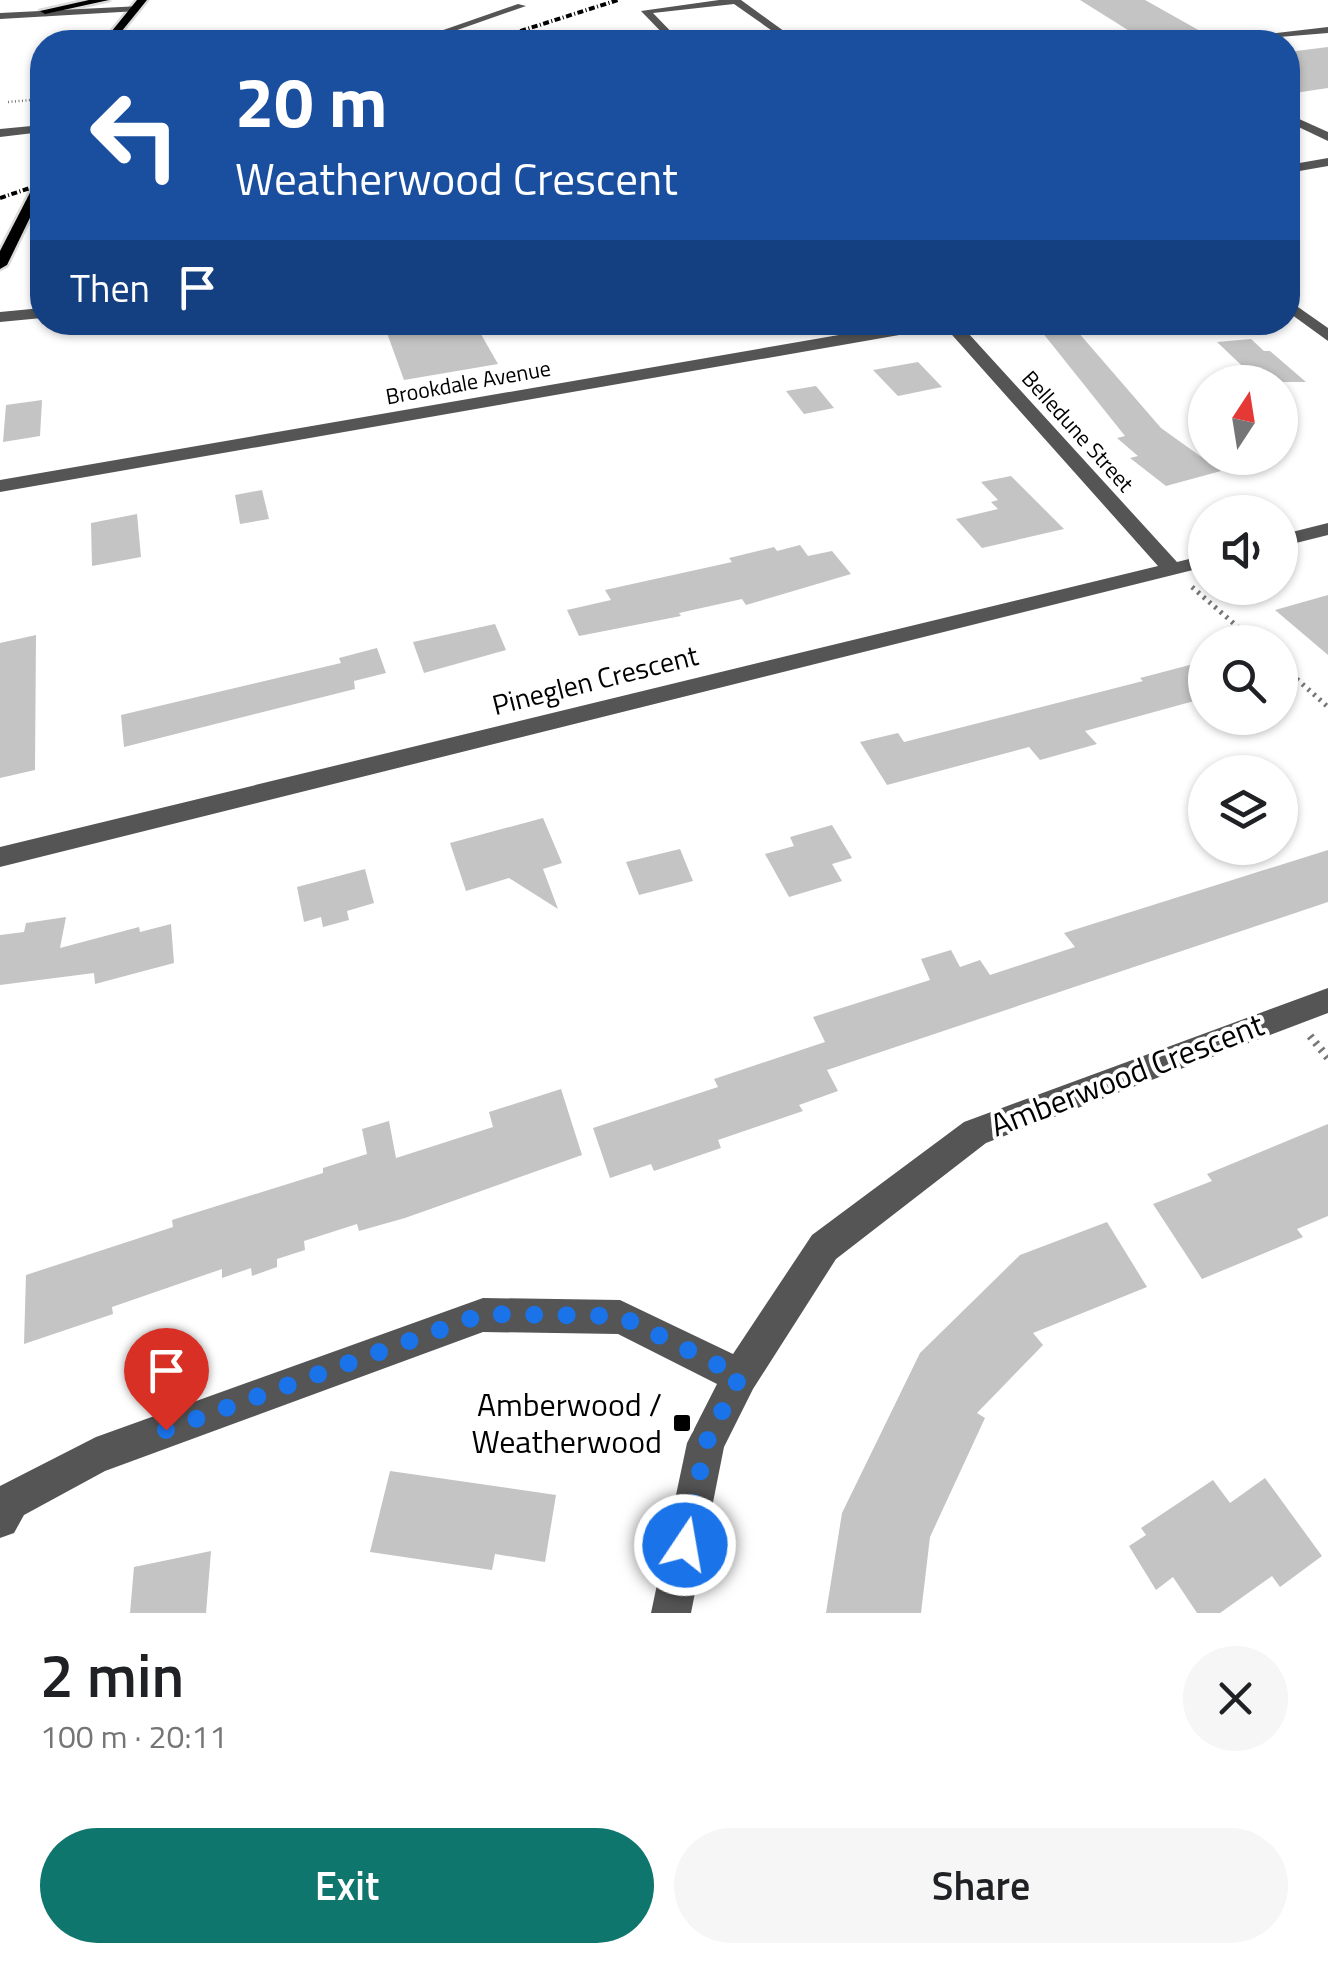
<!DOCTYPE html>
<html lang="en">
<head>
<meta charset="utf-8">
<style>
	:root { --surface:#fff; --page:#f6f6f6; --text:#202124; --muted:#757577; --accent:#0f766e }
	body { margin:0; font-family:"Titillium Web",sans-serif; background:var(--page); color:var(--text); height:100vh; display:flex; flex-direction:column; font-size:38px; white-space:nowrap }
	* { box-sizing:border-box; margin:0 }
	p { font-size:32px; color:var(--muted) }
	.icon { flex:none; width:55px; height:55px; fill:none; stroke:currentColor; stroke-width:2; stroke-linecap:round; stroke-linejoin:round }
	.map { position:relative; height:1613px; overflow:hidden }
	.drawer { display:flex; flex-direction:column; background:var(--surface); flex:1 }
	.drawer>* { flex:none }
	.guide { position:absolute; left:30px; top:30px; width:1270px; height:305px; border-radius:40px; box-shadow:0 2px 8px #0004; background:#1a4fa0; color:#fff; overflow:hidden }
	.needle { width:65px; rotate:12deg }
	.controls { position:absolute; left:1188px; top:365px; display:grid; gap:20px }
	.controls a { display:grid; place-items:center; width:110px; height:110px; border-radius:50%; background:var(--surface); box-shadow:0 2px 8px #0004; font-size:50px }
	.pin { position:absolute; display:grid; place-items:center; width:85px; height:85px; color:#fff; margin:-102px -42px; border-radius:50% 50% 50% 0; rotate:-45deg; box-shadow:0 0 10px #0007 }
	.pin .icon { rotate:45deg }
	.me { position:absolute; width:110px; margin:-55px; rotate:12deg; stroke-linejoin:round; filter:drop-shadow(0 0 8px #0008) }
	.turn { display:flex; align-items:center; gap:35px; height:210px; padding:0 40px; font-size:45px }
	.turn .icon { width:130px; height:130px; stroke-width:2.5 }
	.turn b { display:block; font-size:70px; line-height:85px }
	.then { display:flex; align-items:center; height:95px; padding:0 40px; background:#0003; gap:20px; font-size:38px }
	.round { display:grid; place-items:center; flex:none; width:105px; height:105px; border-radius:52px; background:var(--page) }
	.head { display:flex; align-items:center; justify-content:space-between; height:170px; padding:0 40px }
	h1 { font-size:60px; font-weight:600; line-height:75px }
	.action { display:flex; gap:20px; margin-top:auto; padding:20px 40px }
	.action a { flex:1; height:115px; border-radius:60px; background:var(--accent); color:#fff; font-size:40px; font-weight:600; line-height:115px; text-align:center }
	.action a+a { background:var(--page); color:var(--text) }
	.map>svg:first-child { display:block }
</style>
</head>
<body>
<div class="map">
<svg width="1328" height="1613" viewBox="0 0 1328 1613">
	<rect width="100%" height="100%" fill="#fff"/>
	<!-- building -->
	<g fill="#c4c4c4">
		<path d="M1080,0H1145L1202,32L1139,37Z"/>
		<path d="M1328,47V88L1288,94V52Z"/>
		<path d="M383,322H474L498,364L404,380Z"/>
		<path d="M1071,324L1161,428L1221,471L1166,486L1130,458L1138,456L1117,438L1125,436L1038,327Z"/>
		<path d="M1251,339L1264,351H1270L1306,382H1259L1217,342Z"/>
		<path d="M918,362L942,387L898,396L873,370Z"/>
		<path d="M816,386L834,408L804,414L786,391Z"/>
		<path d="M42,400L40,436L3,442L6,405Z"/>
		<path d="M1011,476L1064,529L982,548L956,519L998,509L991,502L998,500L981,482Z"/>
		<path d="M262,490L269,519L240,524L235,495Z"/>
		<path d="M137,514L141,557L92,566L91,523Z"/>
		<path d="M800,545L808,556L832,551L851,574L746,605L742,599L679,613L681,616L579,636L567,610L611,600L605,590L732,562L729,558L774,547L777,551Z"/>
		<path d="M1328,595V655L1275,610Z"/>
		<path d="M495,624L506,650L424,673L413,642Z"/>
		<path d="M36,635L35,770L0,778V643Z"/>
		<path d="M377,648L386,673L354,681L355,689L124,747L121,715L341,663L339,658Z"/>
		<path d="M1205,661V698L1085,731L1097,744L1040,760L1029,747L887,785L860,742L898,733L904,742L1143,681L1140,678Z"/>
		<path d="M543,818L562,863L543,869L558,909L509,878L466,891L450,843Z"/>
		<path d="M832,825L852,858L832,864L842,881L789,897L765,854L794,846L790,837Z"/>
		<path d="M680,849L693,881L639,895L626,862Z"/>
		<path d="M1328,850V902L827,1070L838,1091L799,1105L803,1111L718,1140L721,1148L654,1171L651,1164L610,1178L593,1128L718,1087L714,1079L825,1042L813,1017L930,980L921,959L951,950L960,967L980,960L990,975L1075,947L1064,933Z"/>
		<path d="M365,869L374,903L347,911L349,920L323,927L321,917L304,922L297,887Z"/>
		<path d="M66,917L60,948L139,927L140,932L171,924L174,963L95,984L94,973L0,985V935L24,932L26,923Z"/>
		<path d="M561,1089L582,1155L405,1218L359,1231L357,1224L304,1241L305,1250L277,1259V1267L252,1276L251,1268L222,1278V1269L112,1307L113,1314L24,1344L26,1275L173,1227L172,1220L323,1173V1168L367,1154L362,1129L389,1121L396,1158L493,1127L489,1112Z"/>
		<path d="M1328,1124V1216L1297,1229L1303,1237L1202,1279L1153,1204L1212,1181L1207,1174Z"/>
		<path d="M1107,1222L1147,1287L1033,1333L1043,1345L977,1413L985,1418L930,1537L921,1613H826L842,1513L920,1353L1020,1255Z"/>
		<path d="M390,1471L556,1495L545,1562L495,1554L492,1570L370,1552Z"/>
		<path d="M1265,1478L1322,1556L1280,1587L1272,1576L1220,1613H1197L1173,1577L1156,1590L1129,1546L1146,1535L1141,1528L1213,1480L1230,1503Z"/>
		<path d="M211,1551L206,1613H130L134,1567Z"/>
	</g>
	<g fill="none" stroke-linecap="round" stroke-linejoin="round">
		<defs>
			<g id="major">
				<path d="M89,0H109L45,14L40,11Z"/>
				<path d="M137,0H147L113,42H103Z"/>
				<path d="M42,177V193L7,265L0,269V251L36,181Z"/>
			</g>
		</defs>
		<!-- major casing -->
		<use href="#major" stroke="#dbdbdb" stroke-width="5"/>
		<!-- path-far2 -->
		<path stroke="#777" stroke-width="2.5" stroke-dasharray="1 2.5" stroke-linecap="butt" d="M8,102L42,99"/>
		<!-- path-far1 -->
		<g stroke="#777" stroke-width="5" stroke-dasharray="2.5 5" stroke-linecap="butt">
			<path d="M1192,587L1255,642"/>
			<path d="M1280,664L1328,707"/>
		</g>
		<!-- path -->
		<path stroke="#777" stroke-width="8" stroke-dasharray="2.5 6" stroke-linecap="butt" d="M1310,1036L1328,1058"/>
		<!-- minor -->
		<g fill="#555" fill-rule="evenodd">
			<path d="M719,0H741L799,42H788L734,4L653,13L681,42H671L641,11Z"/>
			<path d="M518,4L526,6L423,42H409Z"/>
			<path d="M141,6L138,11L0,19V13Z"/>
			<path d="M1328,27V33L1220,42L1225,39Z"/>
			<path d="M1288,114L1328,132V141L1288,122Z"/>
			<path d="M42,125V132L0,137V129Z"/>
			<path d="M1328,158V166L1288,173V165Z"/>
			<path d="M1288,300L1328,328V341L1288,312Z"/>
			<path d="M42,308V318L0,322V312Z"/>
			<path d="M914,322H958L1177,562L1205,555V567L0,867V847L1158,566L945,327L0,492V480Z"/>
			<path d="M1328,523V535L1280,547V535Z"/>
			<path d="M1328,988V1013L986,1143L836,1259L753,1389L724,1447L691,1613H651L687,1443L717,1384L618,1334L483,1332L105,1471L24,1515L14,1533L0,1538V1486L96,1437L483,1298L620,1300L733,1354L812,1235L964,1122Z"/>
		</g>
		<!-- major -->
		<use href="#major" fill="#000" fill-rule="evenodd"/>
		<!-- rail -->
		<g stroke="#000" stroke-width="4" stroke-dasharray="6 2.5 1 2.5" stroke-linecap="butt">
			<path d="M486,42L618,0"/>
			<path d="M0,198L42,184"/>
		</g>
	</g>
	<g fill="none" stroke-linecap="round" stroke-linejoin="round">
		<!-- route -->
		<path stroke="#1a73e8" stroke-width="18" stroke-dasharray="0 32.4" d="M166,1430L483,1314L620,1316L740,1376L706,1443L685,1545"/>
	</g>
	<!-- markers -->
	<rect fill="#000" stroke="#fff" stroke-width="4" x="672" y="1413" width="20" height="20" rx="5"/>
	<g text-anchor="middle" stroke-width="8" stroke-linejoin="round" paint-order="stroke">
		<!-- far-street labels -->
		<g font-size="22" fill="#000" stroke="#fff">
			<text transform="translate(468 382) rotate(-10)" y="8">Brookdale Avenue</text>
			<text transform="translate(1078 431) rotate(48)" y="8">Belledune Street</text>
		</g>
		<!-- street labels -->
		<g font-size="28" fill="#000" stroke="#fff">
			<text transform="translate(595 680) rotate(-14)" y="10">Pineglen Crescent</text>
		</g>
		<!-- near-street labels -->
		<g font-size="32" fill="#000" stroke="#fff">
			<text transform="translate(1127 1075) rotate(-21)" y="11">Amberwood Crescent</text>
		</g>
		<!-- near-poi labels -->
		<g font-size="32" fill="#000" stroke="#fff" text-anchor="end">
			<text x="662" y="1416">Amberwood /<tspan x="662" dy="37">Weatherwood</tspan></text>
		</g>
	</g>
</svg>
<div class="controls">
<a><svg class="needle" viewBox="-14 -14 28 28"><path d="M0-13l5 13h-10z" fill="#e53935"/><path d="M0 13l5-13h-10z" fill="#757577"/></svg></a>
<a><svg class="icon" aria-label="sound" viewBox="0 0 24 24"><path d="M4 9h4l5-4v14l-5-4H4zM17 9q2 3 0 6"/></svg></a>
<a><svg class="icon" aria-label="search" viewBox="0 0 24 24"><circle cx="10" cy="10" r="6"/><path d="M15 15l6 6"/></svg></a>
<a><svg class="icon" aria-label="layers" viewBox="0 0 24 24"><path d="M12 4l9 5-9 5-9-5zM3 14l9 5 9-5"/></svg></a>
</div>
<div class="pin" style="left:166px;top:1430px;background:#d93025"><svg class="icon" aria-label="arrive" viewBox="0 0 24 24"><path d="M6 21V4h12l-3 4 3 4H6"/></svg></div>
<svg class="me" style="left:685px;top:1545px" viewBox="-20 -20 40 40"><circle r="17" fill="#1a73e8" stroke="#fff" stroke-width="3"/><path d="M0-11L8 9 0 5-8 9z" fill="#fff"/></svg>
<div class="guide">
<div class="turn"><svg class="icon" aria-label="left" viewBox="0 0 24 24"><path d="M17 20v-9H6M10 6l-5 5 5 5"/></svg><div><b>20 m</b>Weatherwood Crescent</div></div>
<div class="then">Then<svg class="icon" aria-label="arrive" viewBox="0 0 24 24"><path d="M6 21V4h12l-3 4 3 4H6"/></svg></div>
</div>
</div>
<section class="drawer">
<div class="head"><div><h1>2 min</h1><p>100 m · 20:11</p></div><a class="round"><svg class="icon" aria-label="close" viewBox="0 0 24 24"><path d="M6 6l12 12M18 6L6 18"/></svg></a></div>
<div class="action"><a>Exit</a><a>Share</a></div>
</section>
</body>
</html>
